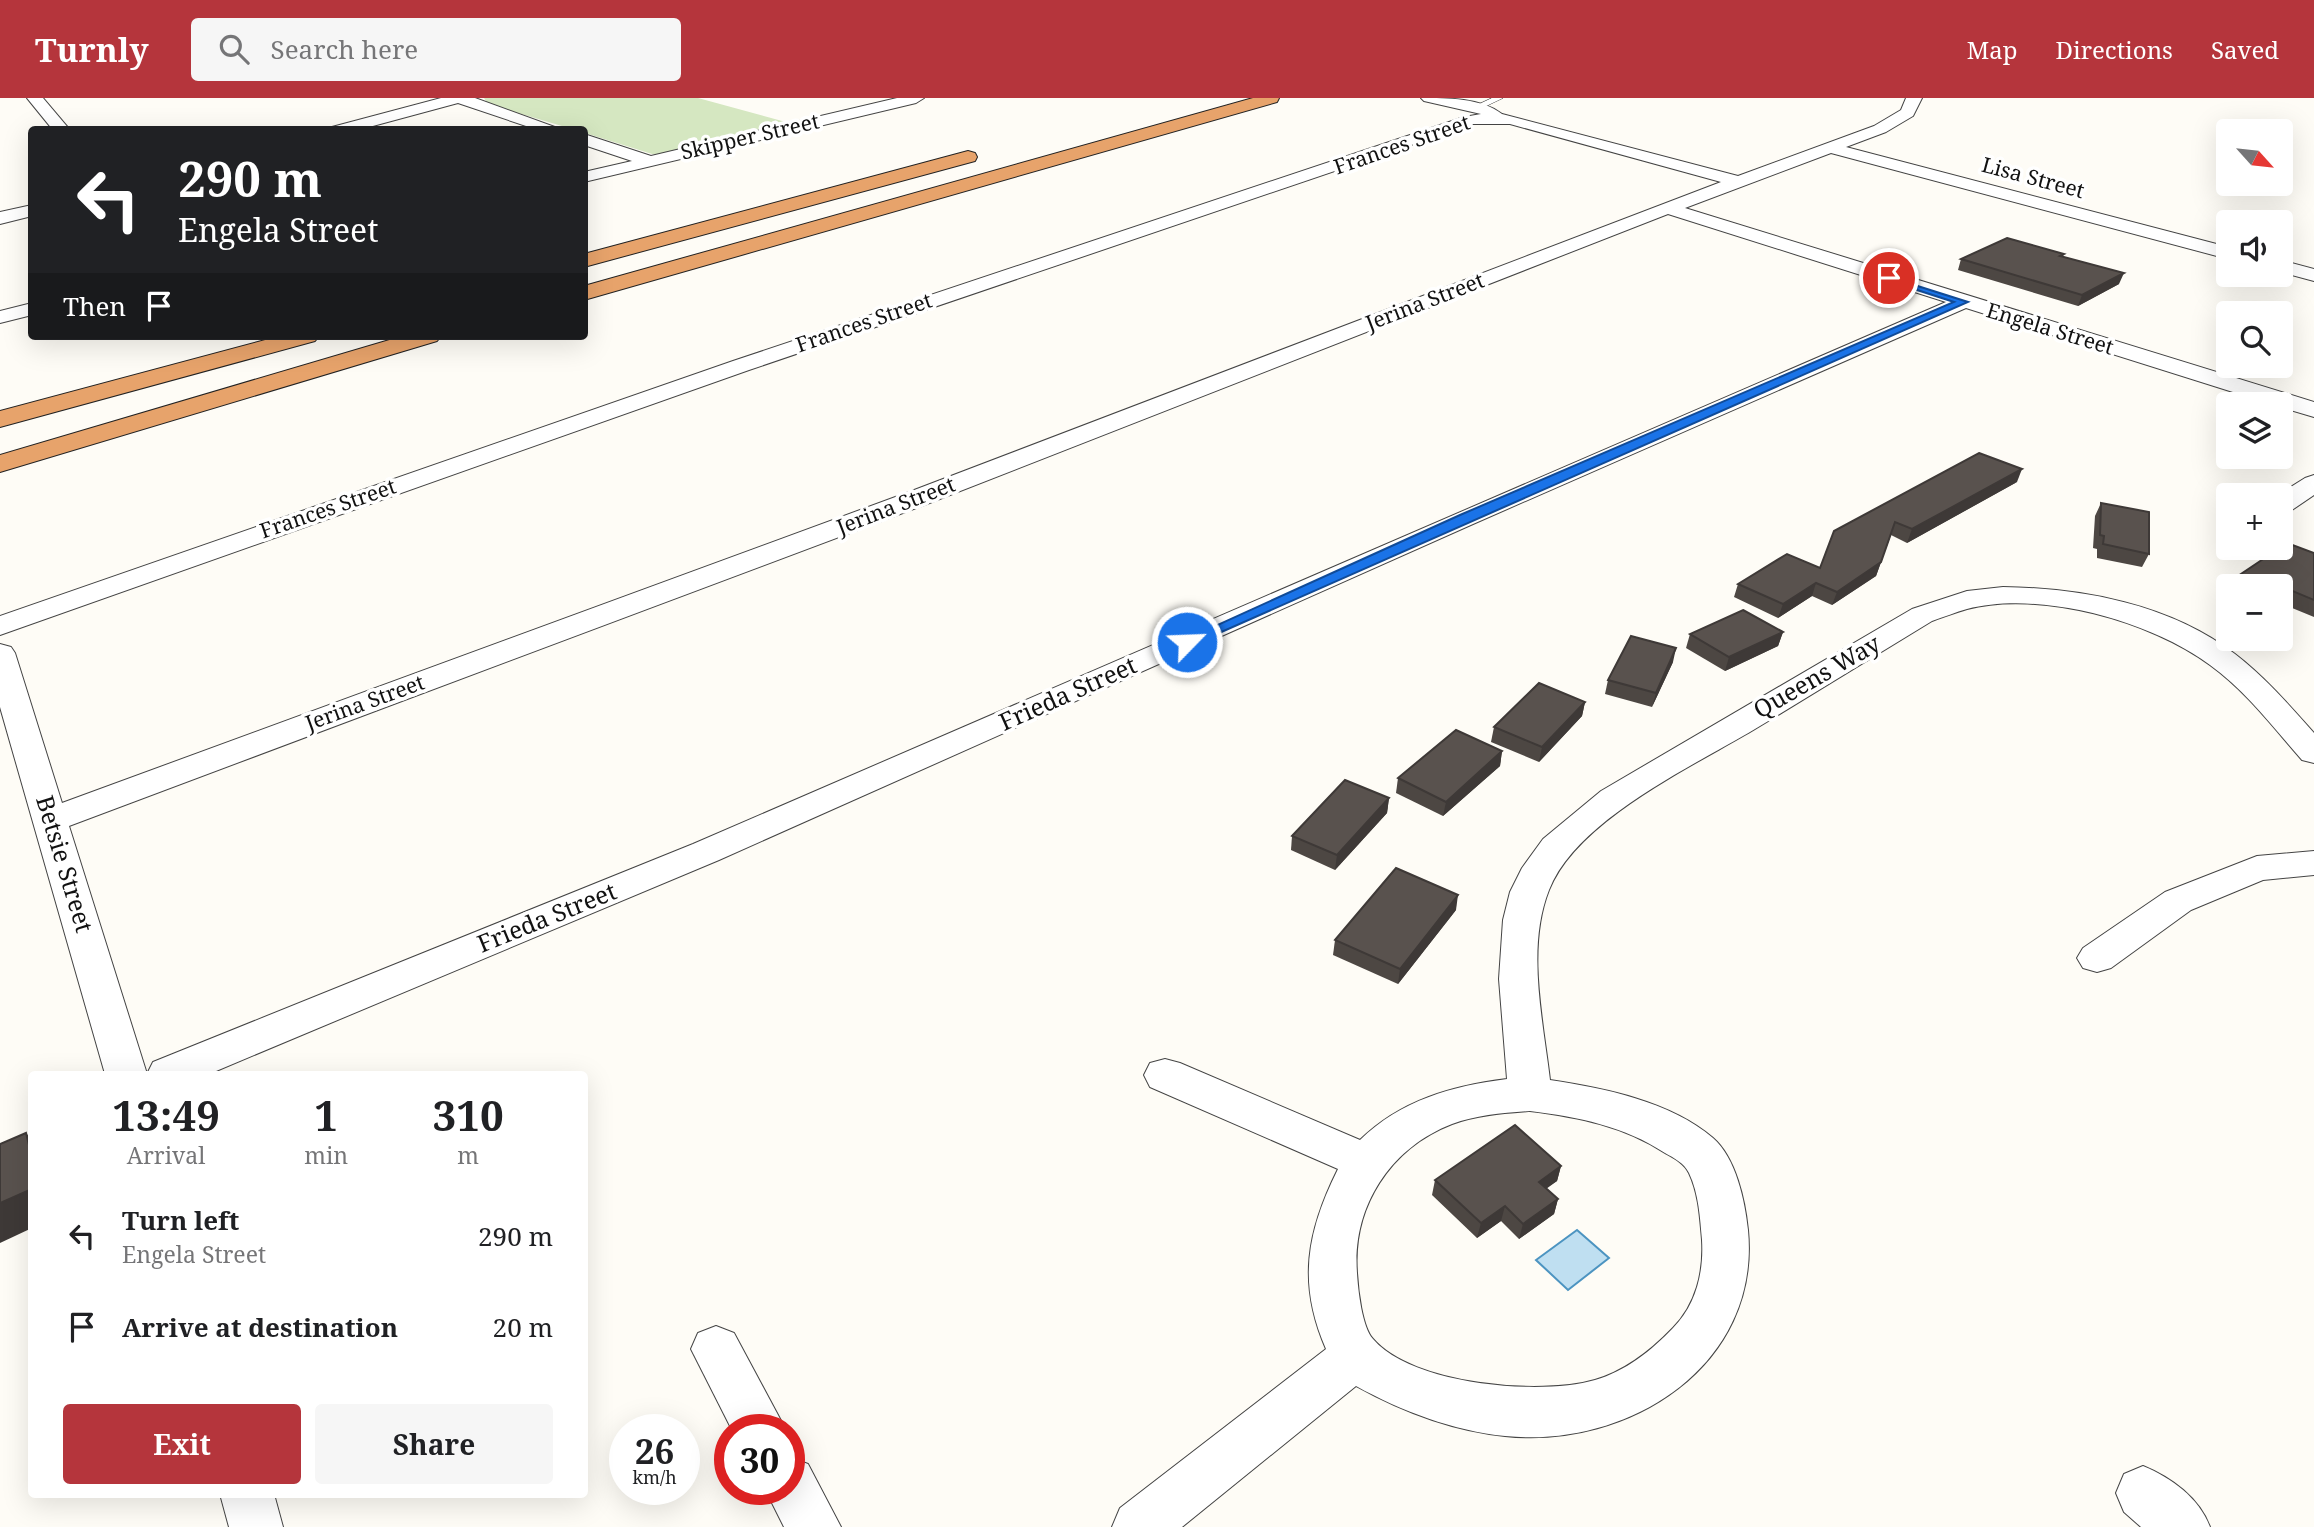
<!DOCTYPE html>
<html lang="en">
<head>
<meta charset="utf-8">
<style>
	:root { --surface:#fff; --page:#f6f6f6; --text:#202124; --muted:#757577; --accent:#b5353c }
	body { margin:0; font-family:"Noto Serif",serif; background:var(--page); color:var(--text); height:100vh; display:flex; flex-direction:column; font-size:26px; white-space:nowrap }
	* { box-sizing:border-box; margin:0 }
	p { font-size:23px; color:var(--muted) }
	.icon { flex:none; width:38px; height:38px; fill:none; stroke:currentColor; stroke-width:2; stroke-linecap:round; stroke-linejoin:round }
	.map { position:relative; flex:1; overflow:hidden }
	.sheet { position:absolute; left:28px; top:973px; width:560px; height:427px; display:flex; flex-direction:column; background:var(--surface); border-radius:7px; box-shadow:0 7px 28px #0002 }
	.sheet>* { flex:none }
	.top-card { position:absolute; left:28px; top:28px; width:560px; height:214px; border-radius:7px; box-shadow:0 7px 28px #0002; background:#202124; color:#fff; overflow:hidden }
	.needle { width:46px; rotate:117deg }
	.buttons { position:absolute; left:2216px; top:21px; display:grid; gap:14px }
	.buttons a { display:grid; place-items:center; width:77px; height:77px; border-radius:7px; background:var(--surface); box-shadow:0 7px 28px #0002; font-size:35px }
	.speed { position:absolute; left:609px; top:1316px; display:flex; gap:14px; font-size:35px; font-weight:700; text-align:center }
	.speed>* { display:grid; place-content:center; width:91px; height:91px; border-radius:50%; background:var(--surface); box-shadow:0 7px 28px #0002; line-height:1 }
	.speed small { font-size:18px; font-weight:400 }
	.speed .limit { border:10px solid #d22; background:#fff; color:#111 }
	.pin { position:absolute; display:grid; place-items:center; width:60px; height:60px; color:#fff; margin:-30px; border:4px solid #fff; border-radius:50%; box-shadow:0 2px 7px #0007 }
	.me { position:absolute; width:77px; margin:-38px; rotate:66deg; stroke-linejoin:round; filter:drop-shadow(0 0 5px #0008) }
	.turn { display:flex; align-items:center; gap:24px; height:147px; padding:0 35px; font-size:32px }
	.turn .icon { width:91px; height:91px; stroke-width:2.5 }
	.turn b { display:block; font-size:49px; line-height:60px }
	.then { display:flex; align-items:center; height:66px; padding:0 35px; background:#0003; gap:14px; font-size:26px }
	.eta { display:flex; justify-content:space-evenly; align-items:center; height:119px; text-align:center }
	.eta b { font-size:42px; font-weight:700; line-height:49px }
	.primary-button { display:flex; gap:14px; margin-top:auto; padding:14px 35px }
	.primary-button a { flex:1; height:80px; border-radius:7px; background:var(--accent); color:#fff; font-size:28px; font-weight:700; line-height:80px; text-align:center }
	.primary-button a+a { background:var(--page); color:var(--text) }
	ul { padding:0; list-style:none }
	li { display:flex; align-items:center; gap:21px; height:91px; padding:0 35px }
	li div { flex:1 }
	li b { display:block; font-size:26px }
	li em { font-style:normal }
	header { display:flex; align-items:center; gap:42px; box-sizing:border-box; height:98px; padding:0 35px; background:var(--accent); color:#fff }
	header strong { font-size:33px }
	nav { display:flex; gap:38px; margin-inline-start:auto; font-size:24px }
	.search { width:490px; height:63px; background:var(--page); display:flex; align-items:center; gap:18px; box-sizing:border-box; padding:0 24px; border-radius:7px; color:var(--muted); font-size:26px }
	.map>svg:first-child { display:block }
</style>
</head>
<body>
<header>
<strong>Turnly</strong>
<div class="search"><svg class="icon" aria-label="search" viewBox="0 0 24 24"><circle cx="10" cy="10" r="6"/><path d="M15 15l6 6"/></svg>Search here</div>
<nav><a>Map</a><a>Directions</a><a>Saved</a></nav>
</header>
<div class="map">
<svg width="2314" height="1429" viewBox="0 0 2314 1429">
	<rect width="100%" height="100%" fill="#fefcf6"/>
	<!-- green -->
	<path fill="#d5e7c1" d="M484,0H698L793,26L663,56H652L585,35L584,32L572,31L488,6Z"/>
	<!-- water -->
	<path fill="#bfdff1" stroke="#4c94c1" stroke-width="2" d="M1577,1132L1609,1160L1568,1192L1536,1162Z"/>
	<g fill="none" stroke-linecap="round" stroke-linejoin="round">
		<defs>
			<path id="service" d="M1492,0H1503L1478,12L1471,10Z"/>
			<g id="minor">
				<path d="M27,0H43L70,32H53Z"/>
				<path d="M441,0H475L563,32H538L458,5L358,32H330L332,29Z"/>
				<path d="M897,0H924L916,5L584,84V74L632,63L584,47V36L651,58Z"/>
				<path d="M1421,0C1447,0 1482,0 1502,16L1738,78L1874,28L1901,12L1906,0H1922L1913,18L1886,34L1846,49L2228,149V161L1831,55L1685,110L2314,304V319L2280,309V306H2271L1966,210L1473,426L719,762L209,976H105L0,609V546L11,549L15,555L62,705L909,394L1721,84L1510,26H1473L749,272L0,537V518L733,263L1464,19L1481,16L1424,3ZM1668,116L1946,204L693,746L153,964L147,976L69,728L927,406Z"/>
				<path d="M32,107V118L0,126V114Z"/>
				<path d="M2280,162L2314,171V183L2280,174Z"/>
				<path d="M32,205V217L0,225V213Z"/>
				<path d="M2314,377V397L2289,414L2280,416L2278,397L2305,380Z"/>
				<path d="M2003,489C2082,490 2170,506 2235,556C2265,579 2289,607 2314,635V665L2302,662C2273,629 2246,593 2210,567C2151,523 2040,492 1967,511C1956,514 1944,519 1932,523C1873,559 1814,595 1755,631C1693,668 1576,722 1549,792C1526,850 1543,922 1550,982C1603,990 1670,1003 1713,1040C1736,1060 1745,1103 1748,1132C1761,1267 1629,1351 1505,1338C1454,1333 1401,1313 1356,1288L1182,1429H1112L1120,1410L1326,1251C1297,1185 1307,1133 1338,1071L1150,989L1144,977L1150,965L1165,961L1180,965L1360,1042C1401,1002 1452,988 1507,981L1499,881L1503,822L1510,794L1522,770L1543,741L1601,693L1912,511L1967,493ZM1530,1013C1578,1019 1624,1028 1665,1055C1674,1060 1684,1065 1689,1075C1699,1096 1700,1120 1702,1142C1704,1174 1696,1207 1673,1230C1651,1253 1626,1273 1595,1282C1541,1298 1412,1287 1373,1241C1362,1229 1358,1192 1357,1175C1352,1109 1390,1050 1452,1026C1476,1017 1504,1015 1530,1013Z"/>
				<path d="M2314,753V777L2263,782L2191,812L2111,870L2097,874L2083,870L2077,860L2083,850L2165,794L2257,758Z"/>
				<path d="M716,1228L734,1235L786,1332H732L691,1251L698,1235Z"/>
				<path d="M789,1359L808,1366L841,1429H784L765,1391H789Z"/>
				<path d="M2143,1368C2172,1380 2199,1400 2210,1429H2141L2124,1414L2116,1395L2124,1376Z"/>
				<path d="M220,1396H274L283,1429H229Z"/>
			</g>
			<g id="motorway">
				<path d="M1253,0H1279L1277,4L584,202V188Z"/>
				<path d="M968,53L975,55L977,59L975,63L584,169V156Z"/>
				<path d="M280,238H319L315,243L0,329V313Z"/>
				<path d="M403,238H441L437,243L0,374V357Z"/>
			</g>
		</defs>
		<!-- service casing -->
		<use href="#service" stroke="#444" stroke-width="1"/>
		<!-- minor casing -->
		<use href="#minor" stroke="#444" stroke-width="2"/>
		<!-- motorway casing -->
		<use href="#motorway" stroke="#222" stroke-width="2"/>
		<!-- service -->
		<use href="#service" fill="#fff" fill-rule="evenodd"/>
		<!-- minor -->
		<use href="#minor" fill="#fff" fill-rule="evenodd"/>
		<!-- motorway -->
		<use href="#motorway" fill="#e7a36b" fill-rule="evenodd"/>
	</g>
	<!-- wall -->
	<g fill="#4d4743">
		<path d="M2064,156L2063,158L2119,186L2078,208L1958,172L1961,161Z"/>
		<path d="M2017,384L1907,445L1891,437L1876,478L1832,507L1812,498L1778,520L1734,499L1738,486L1820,470L1834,433Z"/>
		<path d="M2101,405L2149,456L2142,469L2097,460V451L2093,450L2095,418Z"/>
		<path d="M2314,455V519L2280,505V488H2230L2235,480Z"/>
		<path d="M1783,534L1778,548L1725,573L1686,550L1690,536Z"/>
		<path d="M1673,564L1652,609L1605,596L1608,582Z"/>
		<path d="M1585,604L1582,618L1539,664L1491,644L1494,629Z"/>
		<path d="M1502,653L1500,668L1443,718L1396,695L1398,680Z"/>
		<path d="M1389,700L1387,715L1335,772L1291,752L1292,738Z"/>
		<path d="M1456,812L1398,886L1333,857L1335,842Z"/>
		<path d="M1561,1068L1557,1083L1546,1090L1558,1101L1554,1116L1519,1141L1501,1123L1477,1140L1432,1097L1435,1082Z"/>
	</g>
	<!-- shaded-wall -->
	<g fill="#3e3937">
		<path d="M2124,175L2119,186L2078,208L2082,197Z"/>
		<path d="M2022,371L2017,384L1907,445L1912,431Z"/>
		<path d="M1881,464L1876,478L1832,507L1837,494Z"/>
		<path d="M1816,485L1812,498L1778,520L1783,506Z"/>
		<path d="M2288,491L2280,504V496Z"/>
		<path d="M1783,534L1778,548L1725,573L1729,559Z"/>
		<path d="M1676,550L1673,564L1652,609L1656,595Z"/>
		<path d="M1585,604L1582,618L1539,664L1542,649Z"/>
		<path d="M1502,653L1500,668L1443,718L1446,704Z"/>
		<path d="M1389,700L1387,715L1335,772L1337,757Z"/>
		<path d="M1458,797L1456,812L1398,886L1400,871Z"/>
		<path d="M26,1035L32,1042V1059Z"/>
		<path d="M1561,1068L1557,1083L1535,1099L1539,1084Z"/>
		<path d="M32,1091V1130L0,1145V1105Z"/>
		<path d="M1558,1101L1554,1116L1519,1141L1523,1126Z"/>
		<path d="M1505,1108L1501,1123L1477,1140L1481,1125Z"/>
	</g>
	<!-- building -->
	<g fill="#59524e" stroke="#3e3937" stroke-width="2">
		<path d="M2007,140L2064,156L2060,158L2124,175L2082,197L1961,161Z"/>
		<path d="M1979,355L2022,371L1912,431L1895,424L1881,464L1837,494L1816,485L1783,506L1738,486L1787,456L1820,470L1834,433Z"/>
		<path d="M2101,405L2149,414V456L2103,446L2104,438L2100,437Z"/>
		<path d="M2287,445L2314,455V502L2288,491L2280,496V488H2256L2235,480Z"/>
		<path d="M1743,512L1783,534L1729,559L1690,536Z"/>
		<path d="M1631,538L1676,550L1656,595L1608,582Z"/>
		<path d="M1539,585L1585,604L1542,649L1494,629Z"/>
		<path d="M1456,632L1502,653L1446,704L1398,680Z"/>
		<path d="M1345,682L1389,700L1337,757L1292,738Z"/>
		<path d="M1396,770L1458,797L1400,871L1335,842Z"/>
		<path d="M1515,1027L1561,1068L1539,1084L1558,1101L1523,1126L1505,1108L1481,1125L1435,1082Z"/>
		<path d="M26,1035L32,1059V1091L0,1105V1046Z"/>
	</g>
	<!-- route -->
	<path fill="#1a73e8" stroke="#114b97" stroke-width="2" d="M1886,178L1968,204L1192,547L1187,548L1180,544L1460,417L1954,204L1886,182Z"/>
	<g text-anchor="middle" stroke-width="7" stroke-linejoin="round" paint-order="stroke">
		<!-- far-street labels -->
		<g font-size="21" fill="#111" stroke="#fff">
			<text transform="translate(750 39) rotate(-13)" y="7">Skipper Street</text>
			<text transform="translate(1402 47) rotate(-19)" y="7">Frances Street</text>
			<text transform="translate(2033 80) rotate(15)" y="7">Lisa Street</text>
			<text transform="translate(1425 204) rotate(-21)" y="7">Jerina Street</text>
			<text transform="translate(864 225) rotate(-19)" y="7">Frances Street</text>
			<text transform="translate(2050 231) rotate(17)" y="7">Engela Street</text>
			<text transform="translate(896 408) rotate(-21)" y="7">Jerina Street</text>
			<text transform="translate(328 411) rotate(-19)" y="7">Frances Street</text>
			<text transform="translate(365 605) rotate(-20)" y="7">Jerina Street</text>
		</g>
		<!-- street labels -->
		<g font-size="24" fill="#111" stroke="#fff">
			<text transform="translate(1817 579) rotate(-30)" y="8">Queens Way</text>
			<text transform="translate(1068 596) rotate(-24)" y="8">Frieda Street</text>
			<text transform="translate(64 766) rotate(73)" y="8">Betsie Street</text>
			<text transform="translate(547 820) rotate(-22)" y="8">Frieda Street</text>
		</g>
	</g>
</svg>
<div class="buttons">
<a><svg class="needle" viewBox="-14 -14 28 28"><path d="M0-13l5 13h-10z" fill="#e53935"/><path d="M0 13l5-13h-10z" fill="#757577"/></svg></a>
<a><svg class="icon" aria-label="sound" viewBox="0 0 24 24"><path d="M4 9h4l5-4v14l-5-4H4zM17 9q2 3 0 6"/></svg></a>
<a><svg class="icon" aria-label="search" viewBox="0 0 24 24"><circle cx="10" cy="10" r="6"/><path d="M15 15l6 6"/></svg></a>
<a><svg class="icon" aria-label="layers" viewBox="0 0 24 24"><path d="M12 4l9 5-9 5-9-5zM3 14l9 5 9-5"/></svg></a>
<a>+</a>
<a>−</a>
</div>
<div class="speed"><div>26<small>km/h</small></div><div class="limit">30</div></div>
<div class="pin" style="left:1889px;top:180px;background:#d93025"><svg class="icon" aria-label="arrive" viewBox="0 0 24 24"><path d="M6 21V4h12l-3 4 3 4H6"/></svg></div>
<svg class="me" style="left:1187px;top:544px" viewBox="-20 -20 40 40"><circle r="17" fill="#1a73e8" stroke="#fff" stroke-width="3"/><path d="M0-11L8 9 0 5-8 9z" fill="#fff"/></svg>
<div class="top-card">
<div class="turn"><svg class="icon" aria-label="left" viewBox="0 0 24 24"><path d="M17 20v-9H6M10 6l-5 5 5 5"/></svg><div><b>290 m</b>Engela Street</div></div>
<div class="then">Then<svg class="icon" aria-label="arrive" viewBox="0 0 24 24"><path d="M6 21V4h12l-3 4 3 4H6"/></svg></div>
</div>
<section class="sheet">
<div class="eta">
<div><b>13:49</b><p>Arrival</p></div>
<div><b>1</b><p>min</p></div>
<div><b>310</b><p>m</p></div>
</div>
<ul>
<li><svg class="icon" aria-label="left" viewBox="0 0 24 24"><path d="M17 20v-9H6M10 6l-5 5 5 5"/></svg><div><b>Turn left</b><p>Engela Street</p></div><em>290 m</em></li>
<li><svg class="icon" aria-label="arrive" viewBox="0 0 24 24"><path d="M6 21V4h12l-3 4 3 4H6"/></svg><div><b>Arrive at destination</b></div><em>20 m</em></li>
</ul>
<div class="primary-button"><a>Exit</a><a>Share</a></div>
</section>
</div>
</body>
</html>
